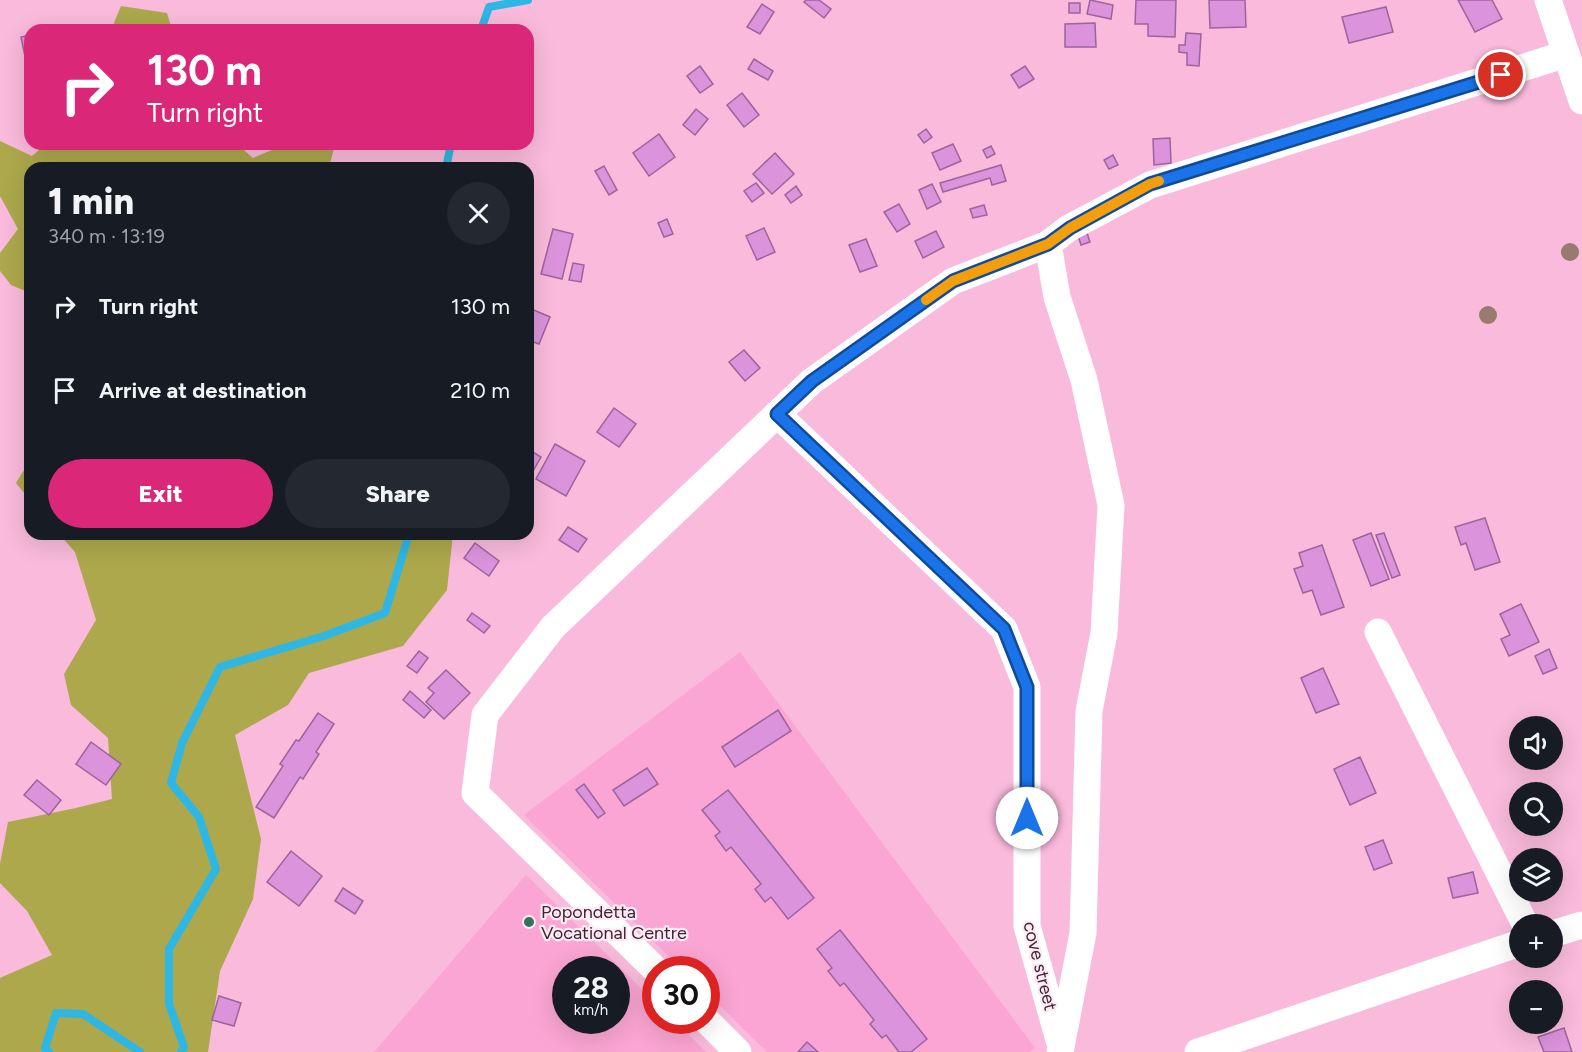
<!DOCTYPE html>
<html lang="en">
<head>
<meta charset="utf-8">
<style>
	:root { --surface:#171b24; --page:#242831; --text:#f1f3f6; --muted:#9ea1a6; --accent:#db2777 }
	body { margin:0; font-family:Figtree,sans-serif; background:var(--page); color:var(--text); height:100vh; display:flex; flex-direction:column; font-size:22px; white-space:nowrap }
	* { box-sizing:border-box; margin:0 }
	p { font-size:20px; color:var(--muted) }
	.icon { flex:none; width:33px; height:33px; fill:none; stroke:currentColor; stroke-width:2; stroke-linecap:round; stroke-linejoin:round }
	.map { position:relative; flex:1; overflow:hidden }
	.details { position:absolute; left:24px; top:162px; width:510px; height:378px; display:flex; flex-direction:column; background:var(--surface); border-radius:18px; box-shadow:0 6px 24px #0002 }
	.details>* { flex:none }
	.top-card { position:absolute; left:24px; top:24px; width:510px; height:126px; border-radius:18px; box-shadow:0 6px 24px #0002; background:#db2777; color:#fff; overflow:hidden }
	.controls { position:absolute; left:1509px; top:716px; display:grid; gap:12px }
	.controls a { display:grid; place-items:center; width:54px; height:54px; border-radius:50%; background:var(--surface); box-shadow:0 6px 24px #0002; font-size:30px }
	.speed { position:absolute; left:552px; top:956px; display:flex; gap:12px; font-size:30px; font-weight:700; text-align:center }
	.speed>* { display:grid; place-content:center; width:78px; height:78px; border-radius:50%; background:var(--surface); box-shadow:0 6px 24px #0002; line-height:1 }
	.speed small { font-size:15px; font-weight:400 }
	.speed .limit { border:9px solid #d22; background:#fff; color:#111 }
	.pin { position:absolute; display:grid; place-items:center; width:51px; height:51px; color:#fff; margin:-26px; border:3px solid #fff; border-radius:50%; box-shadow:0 2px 6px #0007 }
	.me { position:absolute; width:66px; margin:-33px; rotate:0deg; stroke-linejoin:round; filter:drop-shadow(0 0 4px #0008) }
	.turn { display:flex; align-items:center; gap:21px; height:126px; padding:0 24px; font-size:27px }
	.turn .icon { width:78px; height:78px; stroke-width:2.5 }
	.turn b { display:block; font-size:42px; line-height:51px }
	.round { display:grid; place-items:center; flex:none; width:63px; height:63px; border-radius:32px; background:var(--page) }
	.headline { display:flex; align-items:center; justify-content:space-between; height:102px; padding:0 24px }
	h1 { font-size:36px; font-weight:800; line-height:45px }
	.primary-button { display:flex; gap:12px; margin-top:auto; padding:12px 24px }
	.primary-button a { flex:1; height:69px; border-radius:36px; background:var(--accent); color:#fff; font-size:24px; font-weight:800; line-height:69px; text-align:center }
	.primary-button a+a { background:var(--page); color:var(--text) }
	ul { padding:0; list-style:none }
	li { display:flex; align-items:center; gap:18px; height:84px; padding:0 24px }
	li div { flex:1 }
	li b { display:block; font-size:22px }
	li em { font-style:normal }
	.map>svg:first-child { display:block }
</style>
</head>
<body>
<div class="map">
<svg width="1582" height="1052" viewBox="0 0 1582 1052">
	<rect width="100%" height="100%" fill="#f9badb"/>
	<!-- built -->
	<g fill="#faa5d3" fill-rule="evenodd">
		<path d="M740,652L1035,1048L1029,1052H767L707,993L706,969H682L524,815Z"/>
		<path d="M526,875L655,1002L656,1020H674L706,1052H374ZM566,969H616V1020H566Z"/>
	</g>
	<!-- green -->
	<g fill="#aca84b">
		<path d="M121,6L167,13L172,30H111Z"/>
		<path d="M0,141L32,156L46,144H237L253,158L274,149L276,144H335L329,168H30V293L11,285L0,271V253L18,229L0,196Z"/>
		<path d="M30,460V500L16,483Z"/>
		<path d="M59,534H453L447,590L403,646L309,673L288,705L235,735L261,839L253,899L220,971L208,1052H0V978L52,955L27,911L0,883V864L8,822L76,808L112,799L108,738L71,705L64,674L96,620L75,552Z"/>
	</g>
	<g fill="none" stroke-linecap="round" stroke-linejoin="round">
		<!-- stream -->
		<g stroke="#2eb6e4" stroke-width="8">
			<path d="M481,30L489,7L528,0"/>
			<path d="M446,168L451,144"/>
			<path d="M49,1052L45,1048L56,1013L83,1014L140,1052"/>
			<path d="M181,1052L184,1047L169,1004V949L216,869L199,817L171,783L182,743L220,667L324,636L385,613L409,534"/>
		</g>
	</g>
	<!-- building -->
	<g fill="#db93dc" stroke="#9c649c" stroke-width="1.5">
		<path d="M806,0H819L831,9L824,18L804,2Z"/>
		<path d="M1090,0L1113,5L1111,19L1087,14Z"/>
		<path d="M1136,0H1176L1175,37L1148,36V24H1135Z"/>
		<path d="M1209,0H1245L1246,27L1210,28Z"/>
		<path d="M1458,0H1492L1502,19L1475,32Z"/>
		<rect x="1069" y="3" width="11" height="10"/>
		<path d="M762,4L774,12L760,34L747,27Z"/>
		<path d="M1386,7L1393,32L1349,43L1342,17Z"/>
		<path d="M1095,23L1096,47H1065V24Z"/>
		<path d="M1186,33L1201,34L1199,66L1187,65V53L1179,52V45H1185Z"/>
		<path d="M30,35V66H27L21,37Z"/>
		<path d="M754,59L773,71L768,80L748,69Z"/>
		<path d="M700,66L713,84L700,93L687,76Z"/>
		<path d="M1025,66L1034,79L1019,88L1011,75Z"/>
		<path d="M742,93L759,115L744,127L727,105Z"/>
		<path d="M696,109L708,119L695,135L683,125Z"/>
		<path d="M926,129L932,137L924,143L918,135Z"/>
		<path d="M659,134L675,157L649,176L633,153Z"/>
		<path d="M1170,138L1171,163L1154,165L1153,139Z"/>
		<path d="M953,144L961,161L940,170L932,153Z"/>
		<path d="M991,146L995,154L987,158L983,150Z"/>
		<path d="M775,153L794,174L772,194L753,174Z"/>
		<path d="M1113,155L1118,165L1109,169L1104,160Z"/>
		<path d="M1001,165L1006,181L992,185L990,178L943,192L940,183Z"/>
		<path d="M604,166L617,190L609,195L595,171Z"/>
		<path d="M756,183L764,193L752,202L744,191Z"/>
		<path d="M932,184L941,202L927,209L919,190Z"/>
		<path d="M796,186L802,195L791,203L785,195Z"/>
		<path d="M899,204L910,224L897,232L884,212Z"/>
		<path d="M984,205L987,215L973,218L970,209Z"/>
		<path d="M667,219L673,234L664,237L658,223Z"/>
		<path d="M764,228L775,252L757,260L746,236Z"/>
		<path d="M553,229L573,234L562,279L541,274Z"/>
		<path d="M1086,230L1090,242L1081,245L1077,232Z"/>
		<path d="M936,231L944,247L923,258L915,241Z"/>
		<path d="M866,239L877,266L860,272L849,245Z"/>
		<path d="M573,263L584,265L581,282L569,280Z"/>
		<path d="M529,308L550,317L539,344L528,340Z"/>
		<path d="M744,350L760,368L745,381L729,362Z"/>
		<path d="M614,408L636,424L619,447L597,432Z"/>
		<path d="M555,444L585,461L566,496L536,479Z"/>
		<path d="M528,449L541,457L528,480Z"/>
		<path d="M1485,518L1500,562L1475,570L1466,543L1461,545L1455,527Z"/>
		<path d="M568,527L587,539L578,552L559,540Z"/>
		<path d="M1371,533L1389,579L1371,586L1353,540Z"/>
		<path d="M1384,533L1400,575L1392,578L1376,535Z"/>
		<path d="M475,543L499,561L489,576L464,558Z"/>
		<path d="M1322,545L1344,607L1321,615L1312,590L1303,593L1294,569L1303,566L1299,553Z"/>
		<path d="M1521,604L1539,642L1509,656L1501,639L1510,635L1500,614Z"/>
		<path d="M472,613L490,626L484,633L467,620Z"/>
		<path d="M1549,649L1557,668L1543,674L1535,656Z"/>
		<path d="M419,651L428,658L417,673L407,666Z"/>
		<path d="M1323,668L1339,704L1316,713L1301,678Z"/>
		<path d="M446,670L470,693L444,719L426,702L434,693L428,688Z"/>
		<path d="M410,691L431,710L424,718L403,700Z"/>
		<path d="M778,710L791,731L735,767L722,747Z"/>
		<path d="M318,713L334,724L316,752L319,754L303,779L300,777L274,818L256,807L283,766L280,764L296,740L299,741Z"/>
		<path d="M91,742L121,764L106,785L76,764Z"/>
		<path d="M1360,757L1376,793L1350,805L1334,769Z"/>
		<path d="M647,768L658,784L624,806L613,790Z"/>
		<path d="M37,780L61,800L49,815L24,795Z"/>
		<path d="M584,784L605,813L598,818L576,790Z"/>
		<path d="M728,790L814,898L788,919L771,897L765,902L755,889L761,884L731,847L726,851L715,836L720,832L702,810Z"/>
		<path d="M1383,840L1392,863L1374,870L1365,847Z"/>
		<path d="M291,851L322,876L299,906L267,882Z"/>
		<path d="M1473,872L1478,893L1453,898L1448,878Z"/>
		<path d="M343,888L363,901L355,914L335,901Z"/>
		<path d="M840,930L927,1039L911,1052H899L886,1035L882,1038L870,1024L874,1020L844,983L840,986L828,971L832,968L817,949Z"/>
		<path d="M219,996L241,1003L234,1026L212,1020Z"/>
		<path d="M1564,1028L1572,1052H1544L1538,1037Z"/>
		<path d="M807,1042L818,1052H798Z"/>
	</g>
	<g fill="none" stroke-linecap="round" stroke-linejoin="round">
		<!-- minor -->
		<g stroke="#fff" stroke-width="27">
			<path d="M1548,0L1582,101"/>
			<path d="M1048,244L1057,297L1084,380L1111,505L1104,633L1089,711L1083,933L1060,1052"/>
			<path d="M777,414L1004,629L1027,687V926L1059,1040"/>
			<path d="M1378,632L1525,924"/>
			<path d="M1552,934L1582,925"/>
			<path d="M656,970L475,793L485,715L553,627L812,381L953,281L1048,244L1069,228L1150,185L1566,54"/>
			<path d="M706,1020L738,1052"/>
			<path d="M1198,1052L1520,943"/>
		</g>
	</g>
	<!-- trees -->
	<g fill="#987a71">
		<circle cx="1570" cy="252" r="9"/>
		<circle cx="1488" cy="315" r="9"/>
	</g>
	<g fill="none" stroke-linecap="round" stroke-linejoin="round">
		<defs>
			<path id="route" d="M1027,818V687L1004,629L777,414L812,381L953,281L1048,244L1070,228L1150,184L1501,75"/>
		</defs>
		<!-- route casing -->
		<use href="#route" stroke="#114b97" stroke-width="15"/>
		<!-- route -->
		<use href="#route" stroke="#1a73e8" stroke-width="10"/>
		<!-- slow -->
		<path stroke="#f59e0b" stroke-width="10" d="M926,300L953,281L1048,244L1070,228L1150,184L1159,181"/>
	</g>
	<!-- markers -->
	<circle fill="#36715b" stroke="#fcebf3" stroke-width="2" cx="529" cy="922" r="6"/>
	<g text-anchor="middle" stroke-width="4.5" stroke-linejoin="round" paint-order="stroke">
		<!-- poi labels -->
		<g font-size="18" fill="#422334" stroke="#fcebf3" text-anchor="start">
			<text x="541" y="918">Popondetta<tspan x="541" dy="21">Vocational Centre</tspan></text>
		</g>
		<!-- street labels -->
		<g font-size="18" fill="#422334" stroke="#fcebf3">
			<text transform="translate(1040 966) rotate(76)" y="6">cove street</text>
		</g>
	</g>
</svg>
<div class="controls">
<a><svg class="icon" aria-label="sound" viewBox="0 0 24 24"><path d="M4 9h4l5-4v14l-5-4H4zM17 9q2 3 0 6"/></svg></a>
<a><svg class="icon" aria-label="search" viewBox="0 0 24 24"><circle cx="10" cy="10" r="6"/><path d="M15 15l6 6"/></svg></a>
<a><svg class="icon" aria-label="layers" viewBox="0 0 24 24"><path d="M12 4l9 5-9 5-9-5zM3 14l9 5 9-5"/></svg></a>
<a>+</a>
<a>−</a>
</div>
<div class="speed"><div>28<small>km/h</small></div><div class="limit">30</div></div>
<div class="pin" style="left:1501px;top:75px;background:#d93025"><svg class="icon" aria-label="arrive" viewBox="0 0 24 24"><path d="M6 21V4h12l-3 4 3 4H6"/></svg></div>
<svg class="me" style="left:1027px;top:818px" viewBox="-20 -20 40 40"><circle r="19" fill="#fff"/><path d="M0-13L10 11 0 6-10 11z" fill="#1a73e8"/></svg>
<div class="top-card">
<div class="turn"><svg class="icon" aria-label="right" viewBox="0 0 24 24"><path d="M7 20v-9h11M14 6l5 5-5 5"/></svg><div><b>130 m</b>Turn right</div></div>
</div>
<section class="details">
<div class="headline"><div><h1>1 min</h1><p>340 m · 13:19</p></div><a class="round"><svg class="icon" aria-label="close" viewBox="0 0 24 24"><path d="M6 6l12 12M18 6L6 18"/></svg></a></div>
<ul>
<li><svg class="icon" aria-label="right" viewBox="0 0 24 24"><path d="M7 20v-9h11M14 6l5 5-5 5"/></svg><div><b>Turn right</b></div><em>130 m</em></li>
<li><svg class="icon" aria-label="arrive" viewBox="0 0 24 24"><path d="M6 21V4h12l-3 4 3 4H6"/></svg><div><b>Arrive at destination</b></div><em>210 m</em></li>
</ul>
<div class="primary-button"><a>Exit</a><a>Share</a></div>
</section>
</div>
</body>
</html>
